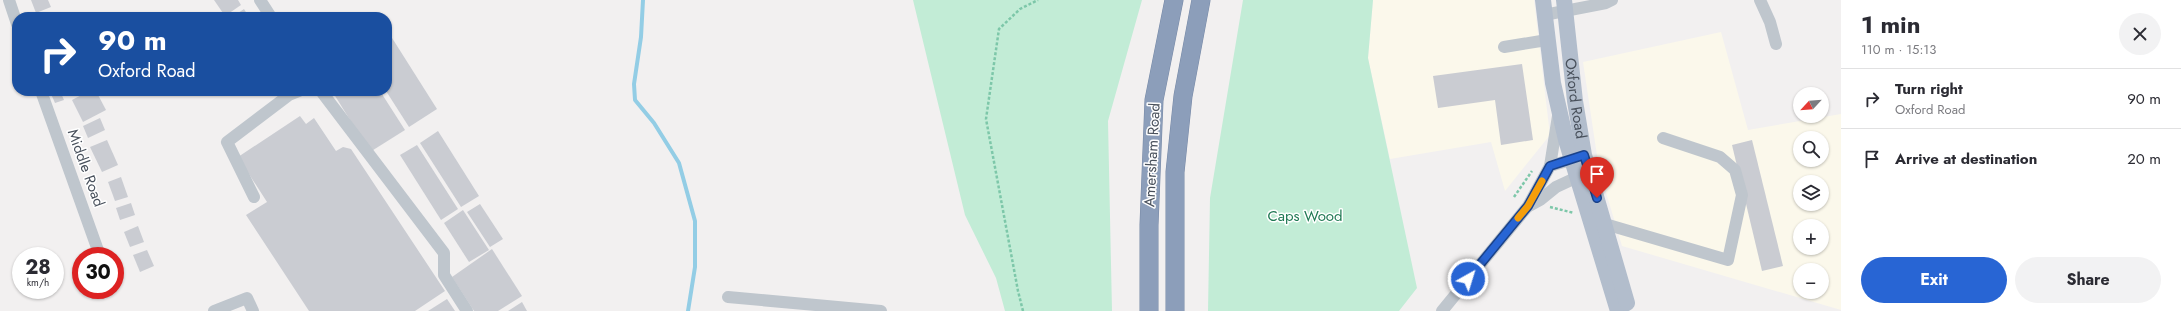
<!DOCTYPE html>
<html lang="en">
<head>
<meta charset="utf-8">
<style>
	:root { --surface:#fff; --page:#f2f2f3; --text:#2b2b33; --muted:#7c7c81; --line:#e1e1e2; --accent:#2865d4 }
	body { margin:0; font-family:Jost,sans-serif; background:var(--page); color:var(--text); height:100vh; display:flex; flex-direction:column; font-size:15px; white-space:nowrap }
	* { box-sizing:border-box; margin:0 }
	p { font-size:13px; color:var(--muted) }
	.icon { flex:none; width:22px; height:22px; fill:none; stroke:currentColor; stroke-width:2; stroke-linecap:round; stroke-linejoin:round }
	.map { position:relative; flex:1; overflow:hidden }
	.details { display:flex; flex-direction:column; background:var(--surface); width:340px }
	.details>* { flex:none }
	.top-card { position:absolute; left:12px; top:12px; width:380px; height:84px; border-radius:16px; box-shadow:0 1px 3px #0004; background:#1a4fa0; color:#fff; overflow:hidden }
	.needle { width:26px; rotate:244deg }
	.controls { position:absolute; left:1793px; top:87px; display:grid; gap:8px }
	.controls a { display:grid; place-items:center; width:36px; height:36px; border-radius:50%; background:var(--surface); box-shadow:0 1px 3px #0004; font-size:20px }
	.speed { position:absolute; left:12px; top:247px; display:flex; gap:8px; font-size:20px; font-weight:700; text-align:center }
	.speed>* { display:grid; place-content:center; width:52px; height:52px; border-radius:50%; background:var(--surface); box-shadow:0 1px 3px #0004; line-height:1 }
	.speed small { font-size:10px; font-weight:400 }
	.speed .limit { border:6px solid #d22; background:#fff; color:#111 }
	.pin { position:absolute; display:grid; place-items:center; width:34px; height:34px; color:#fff; margin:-41px -17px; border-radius:50% 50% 50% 0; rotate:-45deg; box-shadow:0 0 4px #0007 }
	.pin .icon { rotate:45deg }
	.me { position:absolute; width:44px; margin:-22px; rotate:39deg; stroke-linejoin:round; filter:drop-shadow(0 0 3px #0008) }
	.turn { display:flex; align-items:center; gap:14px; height:84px; padding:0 20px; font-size:18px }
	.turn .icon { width:52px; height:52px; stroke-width:2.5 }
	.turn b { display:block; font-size:28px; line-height:34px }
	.round { display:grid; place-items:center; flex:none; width:42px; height:42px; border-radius:21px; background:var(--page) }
	.summary { display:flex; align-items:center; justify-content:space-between; height:68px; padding:0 20px }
	h1 { font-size:24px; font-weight:700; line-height:30px }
	.button { display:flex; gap:8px; margin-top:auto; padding:8px 20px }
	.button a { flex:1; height:46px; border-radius:24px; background:var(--accent); color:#fff; font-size:16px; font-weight:700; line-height:46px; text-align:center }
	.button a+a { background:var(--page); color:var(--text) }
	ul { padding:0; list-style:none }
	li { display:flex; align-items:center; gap:12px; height:60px; padding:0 20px; border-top:1px solid var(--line) }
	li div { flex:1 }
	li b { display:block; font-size:15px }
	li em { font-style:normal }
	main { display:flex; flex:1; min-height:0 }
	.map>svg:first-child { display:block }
</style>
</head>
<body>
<main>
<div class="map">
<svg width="1841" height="311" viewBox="0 0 1841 311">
	<rect width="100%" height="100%" fill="#f2f0f0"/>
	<!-- commercial -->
	<g fill="#fbf8eb" fill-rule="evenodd">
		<path d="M1373,0H1534L1550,135L1505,191L1491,142L1390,159L1368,58Z"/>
		<path d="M1721,32L1748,130L1841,114V310L1622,246L1599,169L1583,62ZM1800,138H1822V160H1800ZM1800,182H1822V204H1800ZM1800,226H1822V248H1800ZM1800,270H1822V292H1800Z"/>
	</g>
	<!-- green -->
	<g fill="#c2ecd6">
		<path d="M913,0H1142L1108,121L1112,311H1005L996,278L965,215Z"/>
		<path d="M1243,0H1373L1368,58L1417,288L1399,311H1208L1210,198Z"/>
	</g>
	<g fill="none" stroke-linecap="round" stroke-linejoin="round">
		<!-- stream -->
		<path stroke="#93cde5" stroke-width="4" d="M643,0L641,37L634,84L635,100L654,123L679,163L695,221V267L688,311"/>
	</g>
	<!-- building -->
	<g fill="#caccd2">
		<path d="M31,0H48L51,7L36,13Z"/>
		<path d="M214,0H238L241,5L225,16Z"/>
		<path d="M244,9L249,17H232Z"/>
		<path d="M387,30L437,109L409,127L386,91Z"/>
		<path d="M1522,64L1533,140L1501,145L1495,100L1438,108L1433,76Z"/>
		<path d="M60,91L64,100L55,103L51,94Z"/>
		<path d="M89,91H96L106,110L83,122L72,100Z"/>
		<path d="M332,91H380L405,130L370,152Z"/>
		<path d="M300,116L306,124L314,118L336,151L343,147L351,149L445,291L415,311H309L246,215L267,202L238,157Z"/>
		<path d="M100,118L105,130L88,138L83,126Z"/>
		<path d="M438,131L479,196L461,207L420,143Z"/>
		<path d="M107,140L118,165L102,172L90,147Z"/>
		<path d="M1752,140L1783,266L1762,271L1732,145Z"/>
		<path d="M417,145L458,209L441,220L400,155Z"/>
		<path d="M121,177L128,197L115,201L108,182Z"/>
		<path d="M131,203L135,215L120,220L116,208Z"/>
		<path d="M480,204L503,239L490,247L467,212Z"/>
		<path d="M463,210L489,250L469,262L444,223Z"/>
		<path d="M138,226L144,242L130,247L124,232Z"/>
		<path d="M492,249L522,296L498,311H474L452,277Z"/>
		<path d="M147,250L154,266L140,272L133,255Z"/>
		<path d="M447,299L455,311H428Z"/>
		<path d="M522,302L527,311H508Z"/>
	</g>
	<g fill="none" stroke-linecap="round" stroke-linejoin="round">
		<defs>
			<g id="highway">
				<path d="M1149,311V225L1154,100L1174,0"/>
				<path d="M1175,311V172L1183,96L1201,0"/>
			</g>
		</defs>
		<!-- highway casing -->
		<use href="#highway" stroke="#7789a6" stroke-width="19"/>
		<!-- path -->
		<g stroke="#7dc7a9" stroke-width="2.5" stroke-dasharray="3 2" stroke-linecap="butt">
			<path d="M1514,197L1532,171"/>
			<path d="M1550,207L1574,213"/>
			<path d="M1023,311L1018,291L986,119L999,29L1020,9L1038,0"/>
		</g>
		<!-- minor -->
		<g stroke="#bfc6cd" stroke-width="12">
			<path d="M9,0L17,24"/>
			<path d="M260,0L271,17"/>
			<path d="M1760,0L1770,22L1776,44"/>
			<path d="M1544,15L1606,3L1612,0"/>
			<path d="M1504,47L1547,40"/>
			<path d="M41,91L100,256"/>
			<path d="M321,91L444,253V275L467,311"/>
			<path d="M1550,166L1558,116"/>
			<path d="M254,197L227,142L289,95L299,91"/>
			<path d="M1529,206L1540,200L1556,187L1584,174"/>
			<path d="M1605,224L1728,260L1742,195L1735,170L1720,157L1663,138"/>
			<path d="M728,297L881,311"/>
			<path d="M214,311L247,298L253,311"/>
			<path d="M1442,311L1528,206L1550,166L1580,157"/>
		</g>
		<!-- major -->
		<g stroke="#b2bdcc" stroke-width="16">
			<path d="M1543,0L1553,83L1566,140L1618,311"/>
			<path id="s1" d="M1564,0L1575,101L1584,155L1627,303"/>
		</g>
		<!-- highway -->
		<use href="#highway" stroke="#8c9eba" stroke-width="18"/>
	</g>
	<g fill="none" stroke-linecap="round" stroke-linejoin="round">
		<defs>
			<path id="route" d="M1468,279L1528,206L1550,166L1584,155L1597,198"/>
		</defs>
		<!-- route casing -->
		<use href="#route" stroke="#1a428a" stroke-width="10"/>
		<!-- route -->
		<use href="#route" stroke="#2865d4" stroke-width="7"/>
		<!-- slow -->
		<path stroke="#f59e0b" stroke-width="7" d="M1518,218L1528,206L1542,181"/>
	</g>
	<g text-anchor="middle" stroke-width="3" stroke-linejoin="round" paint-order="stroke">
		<!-- street labels -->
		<g font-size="15" fill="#49515c" stroke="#fff">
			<text dy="5" stroke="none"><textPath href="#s1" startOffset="99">Oxford Road</textPath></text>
			<text transform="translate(1152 155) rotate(-87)" y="5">Amersham Road</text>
			<text transform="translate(86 168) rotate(70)" y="5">Middle Road</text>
		</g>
		<!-- park labels -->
		<g font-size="15" fill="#1f7853" stroke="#fff">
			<text x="1305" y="221">Caps Wood</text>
		</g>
	</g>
</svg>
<div class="controls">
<a><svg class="needle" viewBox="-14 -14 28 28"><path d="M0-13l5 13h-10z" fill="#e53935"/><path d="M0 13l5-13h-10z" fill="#7c7c81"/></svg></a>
<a><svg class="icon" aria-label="search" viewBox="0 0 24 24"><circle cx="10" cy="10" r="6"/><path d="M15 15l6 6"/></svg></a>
<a><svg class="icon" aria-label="layers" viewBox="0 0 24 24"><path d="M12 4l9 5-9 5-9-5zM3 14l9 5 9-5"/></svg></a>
<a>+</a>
<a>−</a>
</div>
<div class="speed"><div>28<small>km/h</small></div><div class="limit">30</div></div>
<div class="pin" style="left:1597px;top:198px;background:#d93025"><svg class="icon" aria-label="arrive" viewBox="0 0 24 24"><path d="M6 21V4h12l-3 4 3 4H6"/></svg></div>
<svg class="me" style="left:1468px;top:279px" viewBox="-20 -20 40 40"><circle r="17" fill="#2865d4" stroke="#fff" stroke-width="3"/><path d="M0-11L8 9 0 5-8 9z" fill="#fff"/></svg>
<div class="top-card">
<div class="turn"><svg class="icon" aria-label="right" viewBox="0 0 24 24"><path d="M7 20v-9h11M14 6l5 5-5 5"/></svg><div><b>90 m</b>Oxford Road</div></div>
</div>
</div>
<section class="details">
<div class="summary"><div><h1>1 min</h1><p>110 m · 15:13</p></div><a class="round"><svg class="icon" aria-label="close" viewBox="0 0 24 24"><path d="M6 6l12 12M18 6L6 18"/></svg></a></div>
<ul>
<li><svg class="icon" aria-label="right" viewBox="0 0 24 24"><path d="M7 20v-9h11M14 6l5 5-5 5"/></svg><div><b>Turn right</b><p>Oxford Road</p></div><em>90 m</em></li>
<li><svg class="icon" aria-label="arrive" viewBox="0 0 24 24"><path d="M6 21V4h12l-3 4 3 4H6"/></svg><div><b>Arrive at destination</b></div><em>20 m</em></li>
</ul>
<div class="button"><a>Exit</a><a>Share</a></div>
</section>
</main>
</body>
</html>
